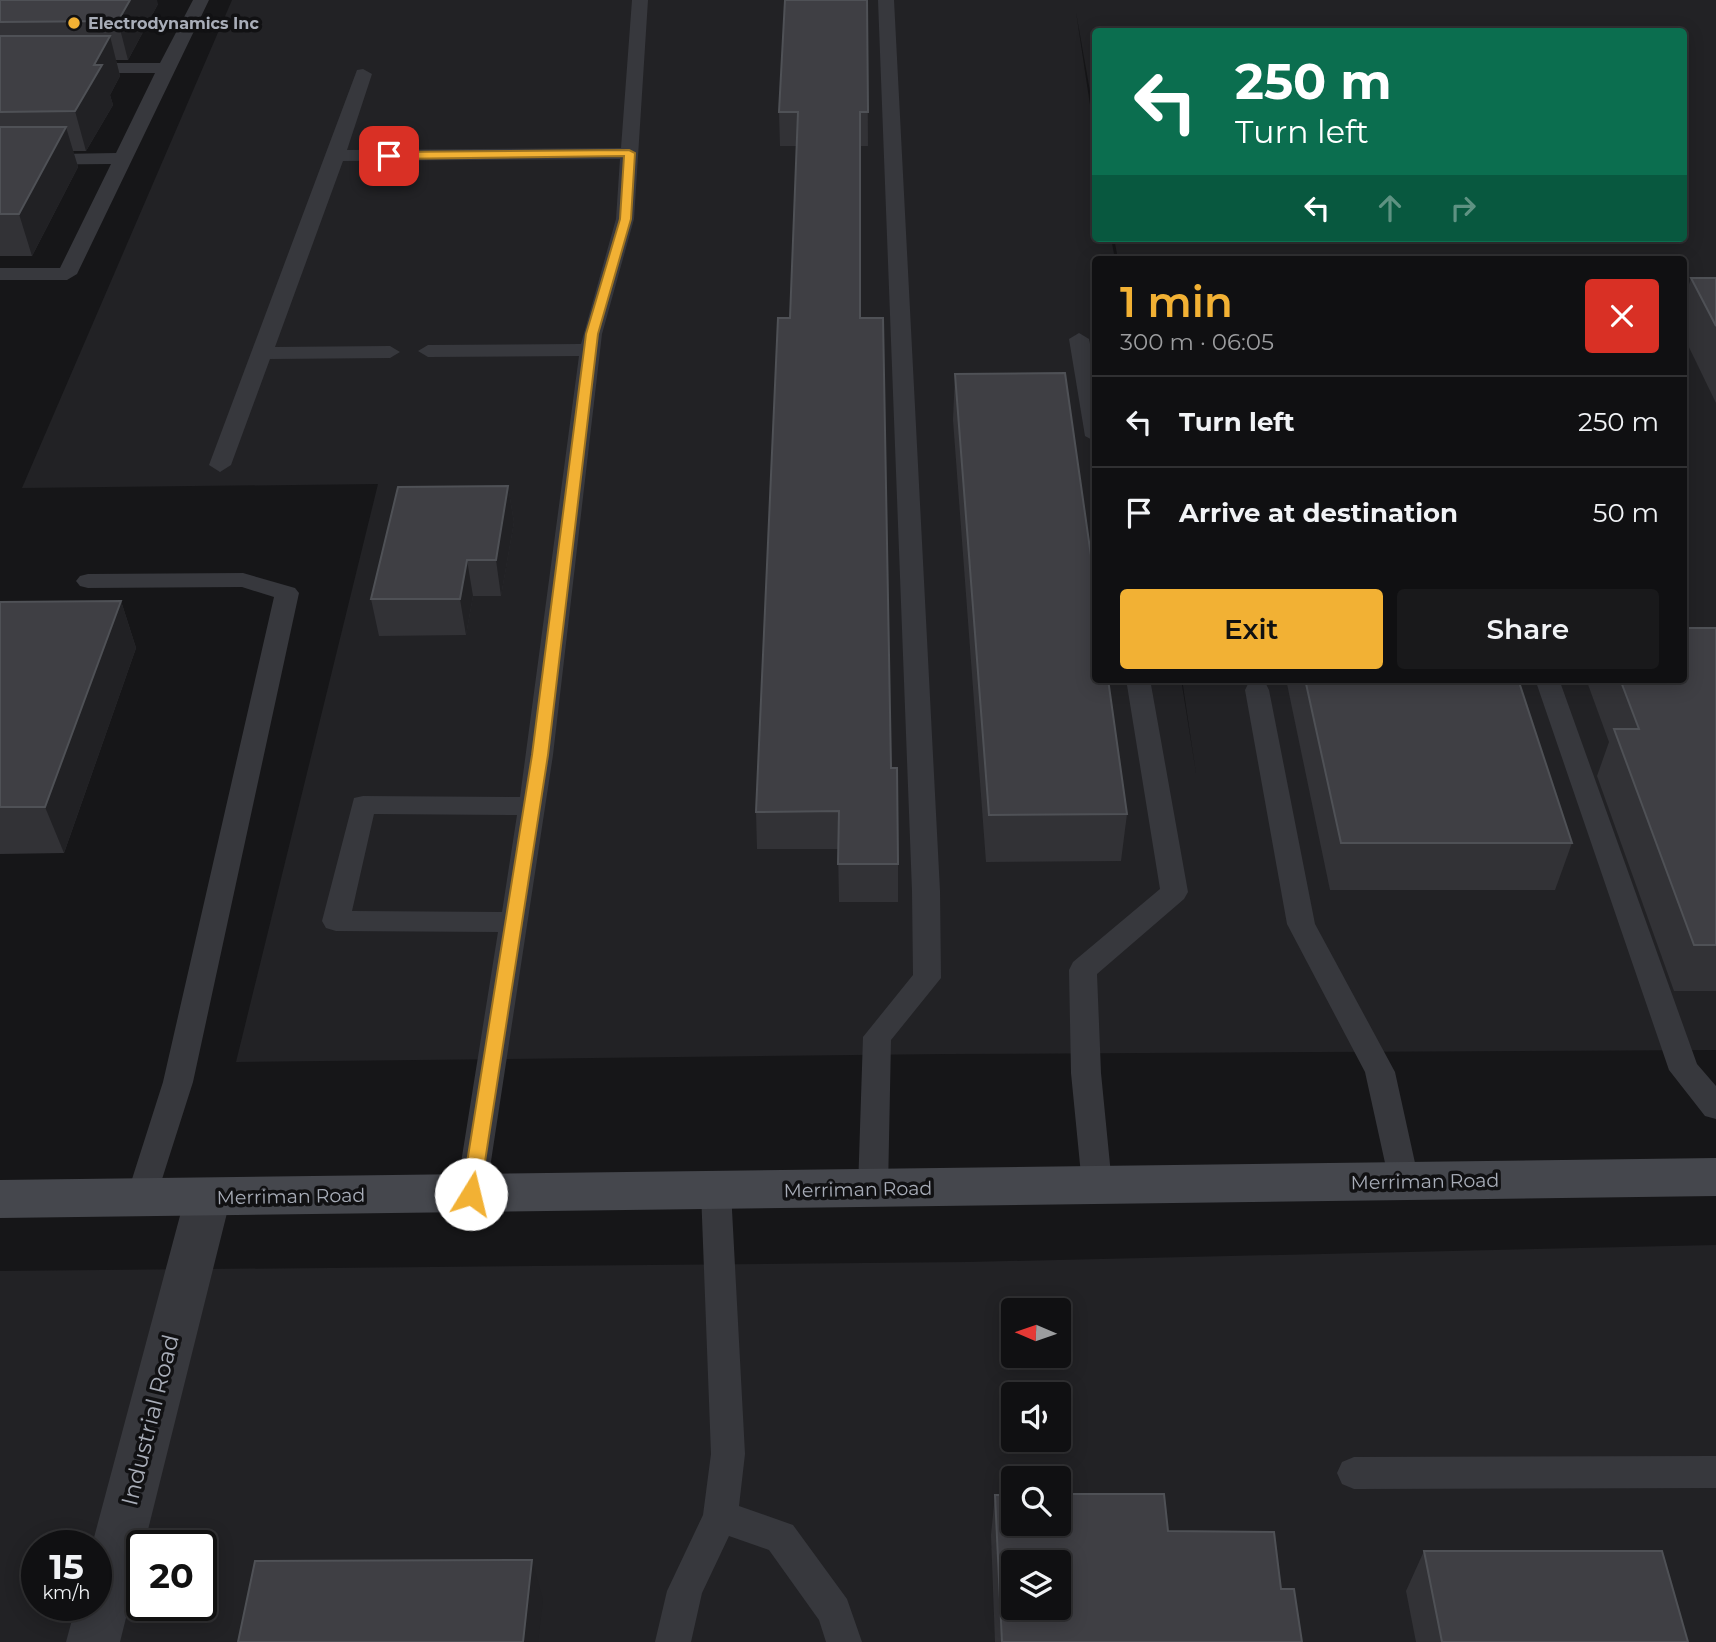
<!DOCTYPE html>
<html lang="en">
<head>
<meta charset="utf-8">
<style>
	:root { --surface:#101012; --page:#19191b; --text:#f1f3f6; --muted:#9c9d9f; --line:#303032; --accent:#f2b134 }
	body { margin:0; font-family:Montserrat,sans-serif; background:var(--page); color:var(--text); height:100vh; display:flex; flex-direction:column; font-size:26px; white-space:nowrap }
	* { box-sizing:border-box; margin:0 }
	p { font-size:23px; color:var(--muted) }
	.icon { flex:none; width:38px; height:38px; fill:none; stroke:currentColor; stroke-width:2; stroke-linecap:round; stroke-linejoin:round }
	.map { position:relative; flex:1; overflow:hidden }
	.panel { position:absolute; left:1092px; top:256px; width:595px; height:427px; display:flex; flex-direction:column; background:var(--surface); border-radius:7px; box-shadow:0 4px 18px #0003,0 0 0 2px var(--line) }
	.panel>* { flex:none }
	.banner { position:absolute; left:1092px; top:28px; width:595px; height:214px; border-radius:7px; box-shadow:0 4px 18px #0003,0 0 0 2px var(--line); background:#0b6e4f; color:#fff; overflow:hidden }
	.needle { width:46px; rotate:272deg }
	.controls { position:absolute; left:1001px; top:1298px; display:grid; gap:14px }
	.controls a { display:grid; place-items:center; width:70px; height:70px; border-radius:7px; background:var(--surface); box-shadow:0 4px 18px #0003,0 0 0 2px var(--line); font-size:35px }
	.speed { position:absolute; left:21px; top:1530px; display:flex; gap:14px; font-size:35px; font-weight:700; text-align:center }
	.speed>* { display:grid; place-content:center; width:91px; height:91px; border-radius:50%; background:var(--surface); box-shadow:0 4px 18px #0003,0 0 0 2px var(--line); line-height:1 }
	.speed small { font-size:18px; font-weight:400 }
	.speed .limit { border:4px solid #111; border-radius:10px; background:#fff; color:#111 }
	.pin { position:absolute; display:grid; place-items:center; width:60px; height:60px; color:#fff; margin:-30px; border-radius:14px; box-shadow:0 4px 10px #0006 }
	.me { position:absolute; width:77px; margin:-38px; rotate:9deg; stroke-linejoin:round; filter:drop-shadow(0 0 5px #0008) }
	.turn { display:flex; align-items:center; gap:24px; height:147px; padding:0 28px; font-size:32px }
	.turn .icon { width:91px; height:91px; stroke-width:2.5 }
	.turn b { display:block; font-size:49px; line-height:60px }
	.lanes { display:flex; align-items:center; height:66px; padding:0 28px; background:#0003; justify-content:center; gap:35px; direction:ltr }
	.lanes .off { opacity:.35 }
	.round { display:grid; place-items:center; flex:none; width:74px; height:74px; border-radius:7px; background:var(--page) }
	.headline { display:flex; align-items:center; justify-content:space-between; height:119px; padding:0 28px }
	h1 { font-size:42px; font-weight:600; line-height:52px; color:var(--accent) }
	.action { display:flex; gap:14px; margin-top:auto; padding:14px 28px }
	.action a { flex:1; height:80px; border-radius:7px; background:var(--accent); color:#111; font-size:28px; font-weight:600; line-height:80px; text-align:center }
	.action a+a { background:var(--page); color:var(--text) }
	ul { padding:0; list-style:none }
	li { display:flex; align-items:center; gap:21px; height:91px; padding:0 28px; border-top:2px solid var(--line) }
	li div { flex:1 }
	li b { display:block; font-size:26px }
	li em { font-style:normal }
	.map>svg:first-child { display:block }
</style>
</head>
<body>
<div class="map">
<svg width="1716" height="1642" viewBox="0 0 1716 1642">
	<rect width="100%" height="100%" fill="#161618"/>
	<!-- built -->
	<g fill="#222225" fill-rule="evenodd">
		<path d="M232,0H1716V1050L946,1054L236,1062L378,484L22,488ZM1076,12L1096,125V32H1684V238H1114L1118,259H1684V679H1182L1196,773L1181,679H1096V259H1115L1111,238H1096L1095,138Z"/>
		<path d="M1716,1245V1642H0V1271L968,1262ZM1013,1311H1059V1356H1013ZM1013,1395H1059V1440H1013ZM1013,1479H1059V1524H1013ZM37,1545H96V1605H37ZM142,1545H201V1605H142ZM1013,1563H1059V1608H1013Z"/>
	</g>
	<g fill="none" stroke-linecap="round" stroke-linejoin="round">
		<!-- lane -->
		<g fill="#37383d" fill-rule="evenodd">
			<path d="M193,0H209L77,274L67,280H0V268H60L111,164L0,165V155L116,153L155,73H82L73,68L82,63H160Z"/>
			<path d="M632,0H648L634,219L602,334L553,755L486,1194L482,1203L471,1207L460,1203L456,1194L498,932L336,931L326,928L322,921L354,798L363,796L520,797L579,356L428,357L418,351L428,345L581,344L616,219L620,159L343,161L275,347L390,346L400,352L390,358L270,359L231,465L220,472L209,465L357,70L363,69L372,74L347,150L621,148ZM374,814L517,815L502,912L352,911Z"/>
			<path d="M878,0H894L940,891L941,978L891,1040L888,1189L884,1198L873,1202L862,1198L858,1189L863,1037L913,975L912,891Z"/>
			<path d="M1079,333L1089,339L1096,374V442L1085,436L1069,339Z"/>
			<path d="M243,573L295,588L299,593L193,1082L156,1198L152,1207L141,1211L130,1207L126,1198L163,1082L274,597L242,587L88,588L80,586L76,581L80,576L88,574Z"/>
			<path d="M1126,679H1150L1188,892L1184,899L1097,974L1101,1073L1112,1185L1108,1194L1097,1198L1086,1194L1082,1185L1071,1073L1069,970L1073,962L1160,889Z"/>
			<path d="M1535,679H1559L1697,1064L1716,1086V1119L1705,1116L1669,1070Z"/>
			<path d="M1257,682L1266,684L1269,690L1315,924L1395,1072L1419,1181L1415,1190L1404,1194L1393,1190L1389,1181L1365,1072L1287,924L1245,690L1248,684Z"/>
			<path d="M716,1178L727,1182L731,1191L745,1454L739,1506L793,1525L847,1599L862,1642H826L819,1620L769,1550L729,1536L702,1593L691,1642H655L667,1591L703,1515L711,1454L701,1191L705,1182Z"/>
			<path d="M1716,1456V1488L1354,1489L1342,1484L1337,1473L1342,1462L1354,1457Z"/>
		</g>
		<!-- street -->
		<path fill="#37383d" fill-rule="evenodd" d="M208,1178L224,1183L231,1197L120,1642H66L76,1605H96V1545H92L185,1197L192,1183Z"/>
		<!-- secondary -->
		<path fill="#45474d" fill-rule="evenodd" d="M1716,1158V1196L0,1218V1180Z"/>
	</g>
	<!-- wall -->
	<g fill="#323236">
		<path d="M0,0L158,4L128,60H116L120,76L110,95L113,105L86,151H73L78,167L32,256H0Z"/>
		<path d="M867,0L868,146H860V318L891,768L898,864V902H839L838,849H757L756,812L790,318L797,146H780L779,112Z"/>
		<path d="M1691,278H1716V403L1684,337V300Z"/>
		<path d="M955,374L1127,814L1121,861L986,862L953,420Z"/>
		<path d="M508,486L514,522L501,596H473L466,635L379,636L371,599Z"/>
		<path d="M121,601L136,648L64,853L0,854V602Z"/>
		<path d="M1688,628H1716V991H1674L1597,776L1609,742L1586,679H1684Z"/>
		<path d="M1286,679H1518L1572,843L1555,890H1330Z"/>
		<path d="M995,1495L1168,1531L1281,1589L1302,1642H995L991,1535Z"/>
		<path d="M1424,1551L1688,1642H1416L1406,1591Z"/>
	</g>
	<!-- shaded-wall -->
	<g fill="#212124">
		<path d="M130,0H157L158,4L128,60L118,21Z"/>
		<path d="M110,36L120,76L110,95L113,105L86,151L75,111L94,65Z"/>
		<path d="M66,127L78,167L32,256L19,214Z"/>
		<path d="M508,486L514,522L501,596L496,560Z"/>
		<path d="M467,560L473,596L466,635L460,599Z"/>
		<path d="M121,601L136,648L64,853L45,807Z"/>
		<path d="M532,1560L543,1600L538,1642H523Z"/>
	</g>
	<!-- building -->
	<g fill="#3f3f44" stroke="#4f5156" stroke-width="2" fill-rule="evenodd">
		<path d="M0,0H130L118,21L0,22Z"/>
		<path d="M785,0H867L868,112H860V318H883L891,768H897L898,864H838L839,811L756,812L778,318H790L798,112H779Z"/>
		<path d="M0,36H110L94,65H102L75,111L0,112Z"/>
		<path d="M0,127H66L19,214H0Z"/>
		<path d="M1691,278H1716V326Z"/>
		<path d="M1065,373L1096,591V679H1108L1127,814L989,815L955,374Z"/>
		<path d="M508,486L496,560H467L460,599H371L398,487Z"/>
		<path d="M121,601L45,807H0V602Z"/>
		<path d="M1684,618L1688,628H1716V945H1694L1614,729H1639L1620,679H1684Z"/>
		<path d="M1305,679H1518L1572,843H1341Z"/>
		<path d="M1059,1494H1164L1168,1531L1274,1532L1281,1589H1294L1302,1642H1002L995,1495H1013V1524H1059ZM1013,1563H1059V1608H1013Z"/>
		<path d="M1424,1551H1662L1688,1642H1442Z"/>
		<path d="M532,1560L523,1642H238L255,1561Z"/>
	</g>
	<!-- route -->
	<path fill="#f2b134" stroke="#9d7322" stroke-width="2" d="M629,150L635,153L631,219L598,334L548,755L480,1194L478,1200H464L462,1194L532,755L586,334L620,219L624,156L389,159L384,156L389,152Z"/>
	<!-- markers -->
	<circle fill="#f2b134" stroke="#111113" stroke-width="2.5" cx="74" cy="23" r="7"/>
	<g text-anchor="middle" stroke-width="7" stroke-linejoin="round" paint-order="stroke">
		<!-- far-poi labels -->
		<g font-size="16" font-weight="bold" fill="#a8adb8" stroke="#111113" text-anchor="start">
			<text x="88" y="29">Electrodynamics Inc</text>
		</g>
		<!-- street labels -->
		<g font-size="19" fill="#a8adb8" stroke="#111113">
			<text transform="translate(1425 1181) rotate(-1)" y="7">Merriman Road</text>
			<text transform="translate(858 1189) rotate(-1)" y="7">Merriman Road</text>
			<text transform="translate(291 1196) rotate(-1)" y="7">Merriman Road</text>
		</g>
		<!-- near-street labels -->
		<g font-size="23" fill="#a8adb8" stroke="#111113">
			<text transform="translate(150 1420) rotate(-76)" y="8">Industrial Road</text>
		</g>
	</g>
</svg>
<div class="controls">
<a><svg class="needle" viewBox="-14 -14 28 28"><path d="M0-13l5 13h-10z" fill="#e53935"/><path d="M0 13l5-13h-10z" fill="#9c9d9f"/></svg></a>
<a><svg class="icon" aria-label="sound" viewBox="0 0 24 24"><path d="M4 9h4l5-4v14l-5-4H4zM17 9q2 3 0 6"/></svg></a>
<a><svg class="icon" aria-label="search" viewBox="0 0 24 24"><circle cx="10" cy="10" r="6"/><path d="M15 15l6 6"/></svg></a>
<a><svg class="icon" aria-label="layers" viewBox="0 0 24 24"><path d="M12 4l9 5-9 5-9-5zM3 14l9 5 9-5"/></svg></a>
</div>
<div class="speed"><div>15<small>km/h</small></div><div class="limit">20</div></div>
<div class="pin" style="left:389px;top:156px;background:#d93025"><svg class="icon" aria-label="arrive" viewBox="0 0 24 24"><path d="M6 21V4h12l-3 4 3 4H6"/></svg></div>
<svg class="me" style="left:471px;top:1194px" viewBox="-20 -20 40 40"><circle r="19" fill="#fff"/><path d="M0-13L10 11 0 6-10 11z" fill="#f2b134"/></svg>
<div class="banner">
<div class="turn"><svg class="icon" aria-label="left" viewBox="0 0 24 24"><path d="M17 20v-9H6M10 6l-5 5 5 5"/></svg><div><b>250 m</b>Turn left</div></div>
<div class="lanes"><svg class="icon" aria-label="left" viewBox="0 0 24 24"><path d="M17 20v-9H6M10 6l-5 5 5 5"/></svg><svg class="icon off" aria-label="ahead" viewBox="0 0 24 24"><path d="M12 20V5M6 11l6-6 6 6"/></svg><svg class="icon off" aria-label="right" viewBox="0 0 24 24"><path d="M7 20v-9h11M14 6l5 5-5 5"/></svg></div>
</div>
<section class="panel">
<div class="headline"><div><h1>1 min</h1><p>300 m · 06:05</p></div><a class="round" style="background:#d93025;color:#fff"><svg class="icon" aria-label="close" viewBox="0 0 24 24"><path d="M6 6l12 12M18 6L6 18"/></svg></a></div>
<ul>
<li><svg class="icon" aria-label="left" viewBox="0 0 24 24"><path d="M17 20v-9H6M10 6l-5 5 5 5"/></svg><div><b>Turn left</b></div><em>250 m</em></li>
<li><svg class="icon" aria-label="arrive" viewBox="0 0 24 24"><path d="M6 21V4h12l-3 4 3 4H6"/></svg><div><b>Arrive at destination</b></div><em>50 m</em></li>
</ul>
<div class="action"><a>Exit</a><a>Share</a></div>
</section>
</div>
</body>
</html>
